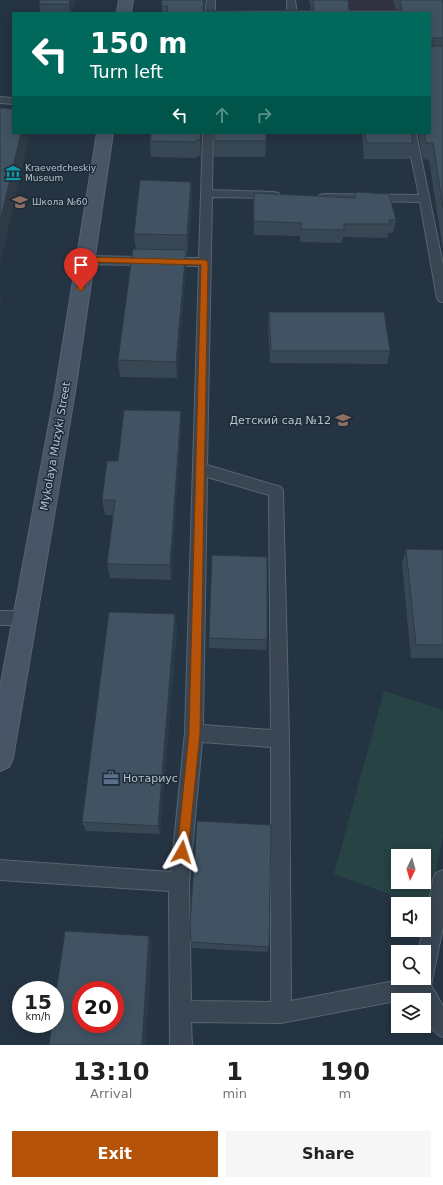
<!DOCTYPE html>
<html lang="en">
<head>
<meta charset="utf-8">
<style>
	:root { --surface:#fff; --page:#f6f6f6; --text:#222; --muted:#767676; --accent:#b45309 }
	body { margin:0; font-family:"DejaVu Sans",sans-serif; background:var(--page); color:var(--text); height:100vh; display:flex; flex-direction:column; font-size:15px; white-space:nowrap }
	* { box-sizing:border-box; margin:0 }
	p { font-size:13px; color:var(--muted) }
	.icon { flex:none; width:22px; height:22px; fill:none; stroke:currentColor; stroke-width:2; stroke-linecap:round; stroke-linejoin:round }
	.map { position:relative; height:1045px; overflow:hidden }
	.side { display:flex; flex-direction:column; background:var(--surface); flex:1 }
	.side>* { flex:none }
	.top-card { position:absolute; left:12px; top:12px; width:419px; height:122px; border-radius:0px; box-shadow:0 2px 10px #0003; background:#00695c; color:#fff; overflow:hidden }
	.needle { width:26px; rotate:185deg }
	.controls { position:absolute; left:391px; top:849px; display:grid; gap:8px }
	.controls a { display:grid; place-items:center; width:40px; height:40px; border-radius:0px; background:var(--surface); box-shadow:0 2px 10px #0003; font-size:20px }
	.speed { position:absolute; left:12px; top:981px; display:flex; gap:8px; font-size:20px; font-weight:700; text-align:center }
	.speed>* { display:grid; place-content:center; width:52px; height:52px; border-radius:50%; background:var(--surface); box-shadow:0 2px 10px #0003; line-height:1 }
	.speed small { font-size:10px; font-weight:400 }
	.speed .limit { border:6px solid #d22; background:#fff; color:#111 }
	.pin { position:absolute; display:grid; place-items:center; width:34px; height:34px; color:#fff; margin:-41px -17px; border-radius:50% 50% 50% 0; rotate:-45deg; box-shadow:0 0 4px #0007 }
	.pin .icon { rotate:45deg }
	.me { position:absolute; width:44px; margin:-22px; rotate:6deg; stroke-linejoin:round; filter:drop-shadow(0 0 3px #0008) }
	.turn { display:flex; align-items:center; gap:14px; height:84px; padding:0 12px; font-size:18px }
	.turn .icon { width:52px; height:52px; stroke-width:2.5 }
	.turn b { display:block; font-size:28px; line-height:34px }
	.lanes { display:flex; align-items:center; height:38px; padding:0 12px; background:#0003; justify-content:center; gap:20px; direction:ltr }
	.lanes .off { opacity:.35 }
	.eta { display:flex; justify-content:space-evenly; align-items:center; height:68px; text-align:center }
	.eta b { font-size:24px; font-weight:700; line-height:28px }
	.button { display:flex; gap:8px; margin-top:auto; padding:8px 12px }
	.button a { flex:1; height:46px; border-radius:0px; background:var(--accent); color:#fff; font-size:16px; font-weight:700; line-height:46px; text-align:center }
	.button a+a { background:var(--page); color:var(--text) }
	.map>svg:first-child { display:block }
</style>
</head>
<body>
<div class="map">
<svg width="443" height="1045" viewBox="0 0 443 1045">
	<rect width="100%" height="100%" fill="#253443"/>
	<!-- medical -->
	<path fill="#333243" d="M309,0H434L430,13H311Z"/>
	<!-- green -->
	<path fill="#274344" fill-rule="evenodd" d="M384,691L443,710V836L428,908L424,907V904H416L334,874ZM398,856H424V882H398Z"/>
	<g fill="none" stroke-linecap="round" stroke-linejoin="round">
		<defs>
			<g id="lane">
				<path d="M207,0H215V13H205Z"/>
				<path d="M287,0H295L297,13H287Z"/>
				<path d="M0,97L13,98V104L0,103Z"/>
				<path d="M203,133H213L212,190L274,192L278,193L280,195L278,197L274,198L212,197L207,465L281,487L283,491L289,739L291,1001L410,978H424V952H418L423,930H424L433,880L436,873L443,870V927L431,985L443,1006V1037C429,1032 424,1014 424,1000H417L416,997L281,1023L191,1022L192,1045H170L169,891L0,880V860L171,872L185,733L199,266L85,264L81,263L79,260L81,257L85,256L199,258ZM207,477L269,495L271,730L203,725ZM202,742L271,747V1002L191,1001L189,882Z"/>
				<path d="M406,133H416L443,265V302L439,301L437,298L420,202L324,200L320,199L318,197L320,195L324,194L419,195Z"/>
				<path d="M0,611H24L30,613L32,618L30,623L24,625H0Z"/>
			</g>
			<g id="secondary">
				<path d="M119,0H133L131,13H117Z"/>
				<path d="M97,133H113L75,392L13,758L9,767L0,771V688L55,392Z"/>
			</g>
		</defs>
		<!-- lane casing -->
		<use href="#lane" stroke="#586470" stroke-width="2"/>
		<!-- secondary casing -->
		<use href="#secondary" stroke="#586470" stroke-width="2"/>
		<!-- lane -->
		<use href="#lane" fill="#3a4653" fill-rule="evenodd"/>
		<!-- secondary -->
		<use href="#secondary" fill="#485566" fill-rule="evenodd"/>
	</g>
	<!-- wall -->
	<g fill="#384754">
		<path d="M75,0L72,13H40L39,4Z"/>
		<path d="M162,0H205L204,11L311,10L309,0H348L349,10H396L393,0H442L443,4V250L429,160L423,159L418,133H430V13H162Z"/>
		<path d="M151,133H202L201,156H197V158L151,157L150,141Z"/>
		<path d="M214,133L266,141L265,157H214Z"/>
		<path d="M362,133H411L413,143L410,159H364Z"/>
		<path d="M191,182L192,204L187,256H186V267L177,378L120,377L118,360L136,249L134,234Z"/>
		<path d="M254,193L396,220L393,233H388V238L343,237L342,243L300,242V236L254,235L253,206Z"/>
		<path d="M269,312L390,351L387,364L270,363L268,325Z"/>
		<path d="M181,427L171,580L110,578L107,564L113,515H105L102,500L118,461Z"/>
		<path d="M406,549L443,550V658H411L402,564Z"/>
		<path d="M175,614L177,628L160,834L86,831L82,822Z"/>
		<path d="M209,638L267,640L266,650L209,648Z"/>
		<path d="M191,942L269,947L267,952L192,948Z"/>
	</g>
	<!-- shaded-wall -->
	<g fill="#2e3a45">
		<path d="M70,0H75L72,13H70L69,4Z"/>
		<path d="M204,0H205L204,13H203Z"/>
		<path d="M21,133H30L0,266V222Z"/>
		<path d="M201,133H202L201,156L200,140Z"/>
		<path d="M191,182L192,204L187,256V235Z"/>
		<path d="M186,250V267L177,378L176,362Z"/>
		<path d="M0,293L1,298L0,306Z"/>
		<path d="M181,411V427L171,580L170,565Z"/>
		<path d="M175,614L177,628L160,834L158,826Z"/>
		<path d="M149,936L152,943L146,1045H142Z"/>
	</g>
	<!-- building -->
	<g fill="#415362" stroke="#2e3a45" fill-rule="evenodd">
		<path d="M40,0H70L69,4H39Z"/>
		<path d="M162,0H204L203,11L314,10L313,0H348L349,10H402L400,0H442L443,4V38H432V46H443V208L433,143H426L424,133H430V13H167L168,6H161Z"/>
		<path d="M0,108L13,109V133H21L0,222Z"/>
		<path d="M151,133H201L200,140H196V142L150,141Z"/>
		<rect x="214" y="133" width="52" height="8"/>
		<path d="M365,133H411L413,143H367Z"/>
		<path d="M140,180L191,182L187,235L134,234Z"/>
		<path d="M356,192L389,194L396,220H389L390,224H344V230L301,229V223L254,221V193L355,198Z"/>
		<path d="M133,249L186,250L176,362L118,360Z"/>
		<path d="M269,312H384L390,351H271Z"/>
		<path d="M124,410L181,411L170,565L107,564L115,500H102L107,461H118Z"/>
		<path d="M406,549L443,550V645H416Z"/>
		<path d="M212,555L267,557V640L209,638Z"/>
		<path d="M109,612L175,614L158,826L82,822Z"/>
		<path d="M197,821L271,825L269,947L191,942L190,924Z"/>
		<path d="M65,931L149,936L142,1045H49L52,1024H55V1001ZM81,990H115V1024H81Z"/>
	</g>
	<!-- route -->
	<path fill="#b45309" stroke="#753606" d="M85,257L205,260L208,262L200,733L188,852L186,856L182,858L178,856L177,852L189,733L201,265L89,262L84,289L81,291L77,289L82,260Z"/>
	<!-- icons -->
	<defs>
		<symbol id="museum-bare" viewBox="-9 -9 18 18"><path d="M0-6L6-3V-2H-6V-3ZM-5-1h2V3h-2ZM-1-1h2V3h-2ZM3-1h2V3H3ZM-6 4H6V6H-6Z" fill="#0f9aa8" stroke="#1e2b38" stroke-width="2.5" paint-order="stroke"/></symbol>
		<symbol id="school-bare" viewBox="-9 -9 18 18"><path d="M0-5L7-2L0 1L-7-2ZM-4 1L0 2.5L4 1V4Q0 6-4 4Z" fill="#8d6e63" stroke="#1e2b38" stroke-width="2.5" paint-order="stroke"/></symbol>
		<symbol id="office-bare" viewBox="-9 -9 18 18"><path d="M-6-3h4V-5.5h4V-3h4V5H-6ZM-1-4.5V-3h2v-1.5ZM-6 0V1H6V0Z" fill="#5c6f8a" stroke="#1e2b38" stroke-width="2.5" paint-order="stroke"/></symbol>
	</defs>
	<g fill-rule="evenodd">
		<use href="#museum-bare" x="2" y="162" width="22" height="22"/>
		<use href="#school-bare" x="9" y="191" width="22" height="22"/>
		<use href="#school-bare" x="332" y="409" width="22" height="22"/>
		<use href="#office-bare" x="100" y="767" width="22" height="22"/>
	</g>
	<g text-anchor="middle" stroke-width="3" stroke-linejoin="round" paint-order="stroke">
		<!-- far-poi labels -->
		<g font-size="9" fill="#b7c1cc" stroke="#1e2b38" text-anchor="start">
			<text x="25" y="171">Kraevedcheskiy<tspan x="25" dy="10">Museum</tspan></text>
			<text x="32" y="205">Школа №60</text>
		</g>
		<!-- poi labels -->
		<g font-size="11" fill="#b7c1cc" stroke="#1e2b38" text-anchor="end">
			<text x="331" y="424">Детский сад №12</text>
			<text x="123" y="782" text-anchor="start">Нотариус</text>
		</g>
		<!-- street labels -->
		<g font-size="11" fill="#b7c1cc" stroke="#1e2b38">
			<text transform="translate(55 446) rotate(-80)" y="4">Mykolaya Muzyki Street</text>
		</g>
	</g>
</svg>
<div class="controls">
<a><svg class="needle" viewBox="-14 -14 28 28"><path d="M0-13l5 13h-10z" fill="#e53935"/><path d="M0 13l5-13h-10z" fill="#767676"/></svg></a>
<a><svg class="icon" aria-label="sound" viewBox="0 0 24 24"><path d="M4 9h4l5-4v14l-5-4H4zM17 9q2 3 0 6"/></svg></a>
<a><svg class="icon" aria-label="search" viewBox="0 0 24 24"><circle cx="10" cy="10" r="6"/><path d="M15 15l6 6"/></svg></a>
<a><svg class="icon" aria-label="layers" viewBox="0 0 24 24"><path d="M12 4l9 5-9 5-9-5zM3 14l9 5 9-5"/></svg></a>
</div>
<div class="speed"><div>15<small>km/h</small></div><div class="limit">20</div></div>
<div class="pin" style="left:81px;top:289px;background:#d93025"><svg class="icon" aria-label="arrive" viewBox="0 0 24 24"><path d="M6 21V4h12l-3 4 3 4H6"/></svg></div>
<svg class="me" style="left:182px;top:852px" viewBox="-20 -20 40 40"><path d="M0-17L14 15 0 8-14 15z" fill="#b45309" stroke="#fff" stroke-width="4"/></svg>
<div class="top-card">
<div class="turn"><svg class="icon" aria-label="left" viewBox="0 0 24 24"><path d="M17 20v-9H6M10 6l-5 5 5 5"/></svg><div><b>150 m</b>Turn left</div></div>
<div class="lanes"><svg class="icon" aria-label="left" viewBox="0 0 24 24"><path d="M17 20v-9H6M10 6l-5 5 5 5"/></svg><svg class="icon off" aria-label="ahead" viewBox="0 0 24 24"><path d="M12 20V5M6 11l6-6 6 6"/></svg><svg class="icon off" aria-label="right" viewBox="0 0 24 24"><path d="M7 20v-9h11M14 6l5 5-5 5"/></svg></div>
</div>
</div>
<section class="side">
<div class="eta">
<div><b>13:10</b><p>Arrival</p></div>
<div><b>1</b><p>min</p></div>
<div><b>190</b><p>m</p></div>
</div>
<div class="button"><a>Exit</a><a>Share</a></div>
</section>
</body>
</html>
